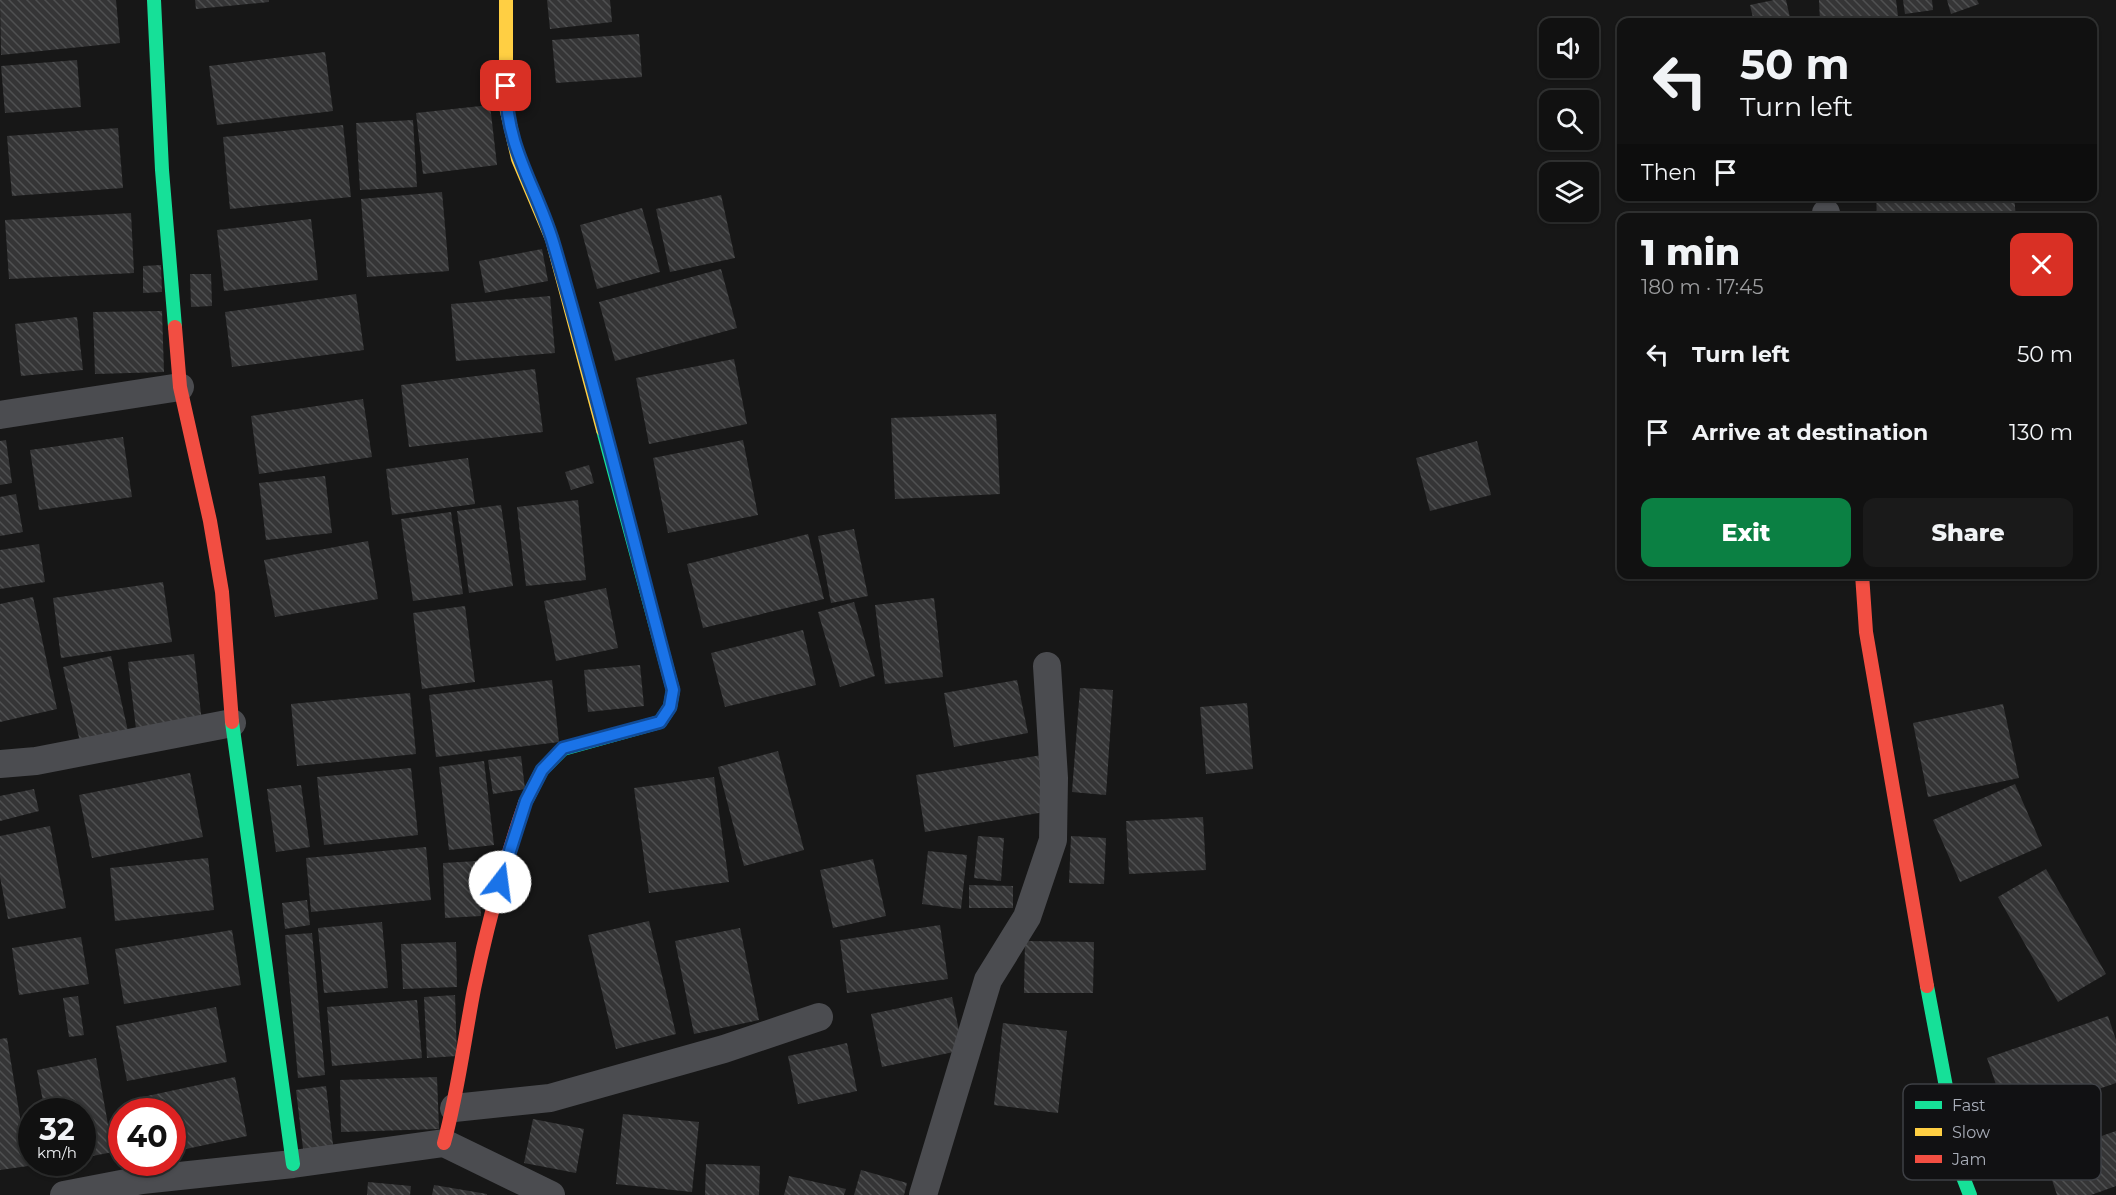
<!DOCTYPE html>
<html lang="en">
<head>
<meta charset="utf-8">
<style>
	:root { --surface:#111; --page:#1a1a1a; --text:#f1f3f6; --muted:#9c9d9f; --line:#303131; --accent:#0b8043 }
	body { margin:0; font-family:Montserrat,sans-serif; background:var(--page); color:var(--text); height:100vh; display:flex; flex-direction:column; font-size:22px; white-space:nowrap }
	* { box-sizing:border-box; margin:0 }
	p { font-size:20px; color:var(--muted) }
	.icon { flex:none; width:33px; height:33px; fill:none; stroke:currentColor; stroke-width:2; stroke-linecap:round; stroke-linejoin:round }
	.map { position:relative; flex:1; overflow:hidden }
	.sheet { position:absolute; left:1617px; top:213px; width:480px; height:366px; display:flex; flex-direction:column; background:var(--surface); border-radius:12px; box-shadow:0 2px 4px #0004,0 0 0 2px var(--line) }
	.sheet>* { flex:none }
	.guide { position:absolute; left:1617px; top:18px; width:480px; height:183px; border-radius:12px; box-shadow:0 2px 4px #0004,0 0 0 2px var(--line); background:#111; color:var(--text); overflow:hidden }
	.tools { position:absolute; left:1539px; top:18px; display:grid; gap:12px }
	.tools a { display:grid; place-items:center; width:60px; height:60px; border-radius:12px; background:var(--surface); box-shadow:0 2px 4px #0004,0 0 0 2px var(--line); font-size:30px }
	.speed { position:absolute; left:18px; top:1098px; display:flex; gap:12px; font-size:30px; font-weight:700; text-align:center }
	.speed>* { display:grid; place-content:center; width:78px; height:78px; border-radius:50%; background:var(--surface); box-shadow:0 2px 4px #0004,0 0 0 2px var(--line); line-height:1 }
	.speed small { font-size:15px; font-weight:400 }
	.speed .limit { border:9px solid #d22; background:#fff; color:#111 }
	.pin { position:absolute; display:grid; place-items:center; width:51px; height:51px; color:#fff; margin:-26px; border-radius:12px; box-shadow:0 3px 9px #0006 }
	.me { position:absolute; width:66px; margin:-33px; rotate:15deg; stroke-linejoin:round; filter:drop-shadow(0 0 4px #0008) }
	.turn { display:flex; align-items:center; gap:21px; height:126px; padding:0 24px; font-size:27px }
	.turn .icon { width:78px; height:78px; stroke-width:2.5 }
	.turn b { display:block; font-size:42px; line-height:51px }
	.then { display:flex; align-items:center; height:57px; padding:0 24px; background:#0003; gap:12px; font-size:22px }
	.round { display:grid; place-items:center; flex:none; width:63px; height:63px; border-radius:12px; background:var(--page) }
	.summary { display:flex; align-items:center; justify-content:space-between; height:102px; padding:0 24px }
	h1 { font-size:36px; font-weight:800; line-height:45px }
	.action { display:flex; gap:12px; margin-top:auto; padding:12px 24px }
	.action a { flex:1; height:69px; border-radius:12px; background:var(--accent); color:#fff; font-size:24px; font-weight:800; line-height:69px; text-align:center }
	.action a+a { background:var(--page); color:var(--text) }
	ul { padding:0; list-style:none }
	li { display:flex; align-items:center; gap:18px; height:78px; padding:0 24px }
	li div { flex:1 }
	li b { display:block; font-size:22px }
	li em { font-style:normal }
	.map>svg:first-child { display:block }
</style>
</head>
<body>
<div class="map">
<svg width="2116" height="1195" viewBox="0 0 2116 1195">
	<defs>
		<pattern id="building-back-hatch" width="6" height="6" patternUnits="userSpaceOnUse" patternTransform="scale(1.5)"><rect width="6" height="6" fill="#353536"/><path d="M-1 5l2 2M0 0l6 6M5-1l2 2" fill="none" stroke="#4f5051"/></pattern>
	</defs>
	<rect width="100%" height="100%" fill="#171717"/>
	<!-- building -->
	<g fill="url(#building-back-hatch)">
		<path d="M0,0H116L120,43L1,55Z"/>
		<path d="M195,0H269V2L196,9Z"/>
		<path d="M547,0H610L612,22L550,29Z"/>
		<path d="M1774,0H1786L1791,22H1754L1750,5Z"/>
		<path d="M1819,0H1896L1898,16L1820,22Z"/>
		<path d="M1903,0H1932L1933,10L1905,14Z"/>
		<path d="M1947,0H1977L1979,4L1951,14Z"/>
		<path d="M639,34L642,77L556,83L552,40Z"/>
		<path d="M325,52L333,111L217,125L209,66Z"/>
		<path d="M77,60L81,107L5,113L1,66Z"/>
		<path d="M490,105L497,165L423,174L416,113Z"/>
		<path d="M413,120L417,187L360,190L356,123Z"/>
		<path d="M343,125L351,197L230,209L223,137Z"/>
		<path d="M118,128L123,188L12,196L7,136Z"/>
		<path d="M442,192L449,271L367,277L361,199Z"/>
		<path d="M721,195L735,258L670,272L656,209Z"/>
		<path d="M1876,196H2014L2016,218H1877Z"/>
		<path d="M642,208L660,272L597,289L580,225Z"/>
		<path d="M131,213L134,273L9,279L5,220Z"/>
		<path d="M311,219L318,280L224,291L217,230Z"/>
		<path d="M542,249L548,281L485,293L479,261Z"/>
		<path d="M161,265L162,292L143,293V266Z"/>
		<path d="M721,269L737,328L615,361L599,302Z"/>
		<path d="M190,274H211L212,306L191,307Z"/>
		<path d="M356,294L364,350L232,367L225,312Z"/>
		<path d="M550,296L555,353L456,361L451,304Z"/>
		<path d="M162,311L164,372L95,374L93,312Z"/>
		<path d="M77,317L83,370L21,376L15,324Z"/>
		<path d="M734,359L747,424L649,444L636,378Z"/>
		<path d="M535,369L543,432L409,447L401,385Z"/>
		<path d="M363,399L372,457L259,474L251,416Z"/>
		<path d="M996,414L1000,494L895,499L891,418Z"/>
		<path d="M123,437L132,497L39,510L30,450Z"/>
		<path d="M6,440L12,483L0,485V441Z"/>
		<path d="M743,440L758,515L668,533L653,458Z"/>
		<path d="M1477,441L1491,495L1430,511L1416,458Z"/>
		<path d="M468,458L475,504L392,515L386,469Z"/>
		<path d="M589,465L594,483L571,490L565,472Z"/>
		<path d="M325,476L332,533L266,540L259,483Z"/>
		<path d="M16,494L23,532L0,536V497Z"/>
		<path d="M578,500L586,580L526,586L517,507Z"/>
		<path d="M501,505L513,586L469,593L457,511Z"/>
		<path d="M451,512L463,594L413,601L401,519Z"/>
		<path d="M854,529L868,596L831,603L818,536Z"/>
		<path d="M808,534L824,599L703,628L687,564Z"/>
		<path d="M368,541L378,599L275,617L264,560Z"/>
		<path d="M39,544L45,582L0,589V550Z"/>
		<path d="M163,582L172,642L61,658L53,598Z"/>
		<path d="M606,588L618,648L556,661L544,601Z"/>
		<path d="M33,597L57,709L0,722V604Z"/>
		<path d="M934,598L943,677L885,684L875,605Z"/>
		<path d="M854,602L875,676L840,687L818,612Z"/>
		<path d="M465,606L475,682L422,689L413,613Z"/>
		<path d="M803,630L816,685L725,707L711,653Z"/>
		<path d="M194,654L202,722L136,729L128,662Z"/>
		<path d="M111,656L128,731L80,742L63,667Z"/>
		<path d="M640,665L644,706L588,712L584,670Z"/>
		<path d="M552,680L559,742L436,757L429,695Z"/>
		<path d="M1017,680L1028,733L954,747L944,693Z"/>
		<path d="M1080,688L1113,690L1106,795L1072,792Z"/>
		<path d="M410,693L416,754L297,766L291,704Z"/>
		<path d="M1247,703L1253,769L1206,774L1200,707Z"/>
		<path d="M2003,704L2019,778L1928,797L1913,723Z"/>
		<path d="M778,751L804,850L744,866L718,767Z"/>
		<path d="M1042,755L1051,811L925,832L916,775Z"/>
		<path d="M521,756L525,789L493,794L488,760Z"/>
		<path d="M484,761L494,845L449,850L439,767Z"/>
		<path d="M411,768L418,835L324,845L317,777Z"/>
		<path d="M190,773L203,837L92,858L79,795Z"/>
		<path d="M714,777L729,882L649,893L634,788Z"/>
		<path d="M2015,784L2042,846L1960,882L1933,820Z"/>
		<path d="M301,785L310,847L276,852L267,789Z"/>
		<path d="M34,789L39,811L0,821V796Z"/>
		<path d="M1203,817L1206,870L1129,874L1126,821Z"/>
		<path d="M50,826L66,908L8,919L0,877V836Z"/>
		<path d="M978,836L1004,838L1001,881L974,878Z"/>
		<path d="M1071,836L1106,838L1104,884L1069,883Z"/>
		<path d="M426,847L431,900L311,912L306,858Z"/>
		<path d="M928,851L967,855L961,909L922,904Z"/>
		<path d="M208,858L214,910L115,921L110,868Z"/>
		<path d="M873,859L886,916L833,928L820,870Z"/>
		<path d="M478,861L481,916L445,918L443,863Z"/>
		<path d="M2046,869L2106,974L2058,1002L1998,897Z"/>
		<path d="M969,885L1013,886V908H969Z"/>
		<path d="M307,900L310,925L285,929L282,903Z"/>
		<path d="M649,921L676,1034L616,1049L588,935Z"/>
		<path d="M382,922L388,988L324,993L318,928Z"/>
		<path d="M940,925L948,979L847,993L840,940Z"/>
		<path d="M740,928L759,1020L694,1034L675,941Z"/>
		<path d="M232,930L241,985L124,1004L115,949Z"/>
		<path d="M312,933L325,1075L298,1078L285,935Z"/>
		<path d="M81,937L89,984L19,995L12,948Z"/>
		<path d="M1025,941L1094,942L1093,993H1024Z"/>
		<path d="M456,942L457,987L403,989L401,944Z"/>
		<path d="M455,995L457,1056L427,1058L424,997Z"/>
		<path d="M78,996L84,1035L69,1037L63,998Z"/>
		<path d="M952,997L963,1050L882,1067L871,1014Z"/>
		<path d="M417,1000L422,1058L332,1066L327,1007Z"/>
		<path d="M216,1007L227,1062L127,1081L116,1026Z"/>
		<path d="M2108,1016L2116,1040V1083L2008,1120L1987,1058Z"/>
		<path d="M1003,1023L1067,1031L1058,1113L994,1105Z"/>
		<path d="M7,1038L28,1166L0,1170V1039Z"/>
		<path d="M847,1043L857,1091L798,1104L788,1056Z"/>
		<path d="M96,1058L113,1152L82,1158V1112H45L37,1070Z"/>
		<path d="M235,1077L247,1136L172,1152V1112H141L138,1098Z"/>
		<path d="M437,1077L439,1129L341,1132L340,1080Z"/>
		<path d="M326,1086L334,1153L304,1157L296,1090Z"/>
		<path d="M623,1114L699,1122L692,1192L616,1184Z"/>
		<path d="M533,1119L584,1129L576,1173L524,1163Z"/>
		<path d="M2116,1131V1186L2091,1195H2057L2044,1156Z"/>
		<path d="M706,1164L760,1166L759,1195H705Z"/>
		<path d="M861,1170L907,1183L904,1195H854Z"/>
		<path d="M789,1176L846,1189L844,1195H784Z"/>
		<path d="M368,1182L411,1186L410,1195H367Z"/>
		<path d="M434,1185L487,1194V1195H432Z"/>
	</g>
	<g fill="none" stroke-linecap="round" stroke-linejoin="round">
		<!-- street -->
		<g stroke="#4b4c50" stroke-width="28">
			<path d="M1826,213L1827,218"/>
			<path d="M0,415L180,387"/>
			<path d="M0,764L36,761L232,723"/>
			<path d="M454,1108L550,1098L724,1049L819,1017"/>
			<path d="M64,1195L142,1180L293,1164L444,1143L551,1195"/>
			<path d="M923,1195L988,980L1027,917L1053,840L1054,778L1047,666"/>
		</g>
		<!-- fast -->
		<g stroke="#16e098" stroke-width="14">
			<path d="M154,0L162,170L175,327"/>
			<path d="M232,722L293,1164"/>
			<path d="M525,803L542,770L563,749L660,722L670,707L673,690L603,430"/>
			<path d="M1927,986L1963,1177L1970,1195"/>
		</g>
		<!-- slow -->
		<path stroke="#ffcf43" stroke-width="14" d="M506,0V107L518,159L552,239L603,430"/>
		<!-- jam -->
		<g stroke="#f24e42" stroke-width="14">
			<path d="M175,327L180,387L210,521L222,592L232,722"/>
			<path d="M1862,574L1866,632L1927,986"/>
			<path d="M444,1143C458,1092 464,1041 474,989C487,926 504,863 525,803"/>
		</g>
	</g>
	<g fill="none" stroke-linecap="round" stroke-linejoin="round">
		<defs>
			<path id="route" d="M500,882L526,801L542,770L563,748L660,722L670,707L673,690C633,541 597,390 553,242C536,186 506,148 506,86"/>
		</defs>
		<!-- route casing -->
		<use href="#route" stroke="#114b97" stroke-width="15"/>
		<!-- route -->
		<use href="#route" stroke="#1a73e8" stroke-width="10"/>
	</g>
	<!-- legend -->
	<rect x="1903" y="1084" width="198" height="96" rx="9" fill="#111113" stroke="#3e4045" stroke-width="1.5"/>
	<rect x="1915" y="1101" width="27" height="8" fill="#16e098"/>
	<rect x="1915" y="1128" width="27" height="8" fill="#ffcf43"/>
	<rect x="1915" y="1155" width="27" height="8" fill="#f24e42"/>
	<g font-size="16" fill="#a8adb8">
		<text x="1952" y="1111">Fast</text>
		<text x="1952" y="1138">Slow</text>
		<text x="1952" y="1165">Jam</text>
	</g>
</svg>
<div class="tools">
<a><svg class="icon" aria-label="sound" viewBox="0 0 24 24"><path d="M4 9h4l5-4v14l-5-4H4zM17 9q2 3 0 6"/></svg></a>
<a><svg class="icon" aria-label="search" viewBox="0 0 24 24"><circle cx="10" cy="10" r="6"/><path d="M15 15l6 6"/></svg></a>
<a><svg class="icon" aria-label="layers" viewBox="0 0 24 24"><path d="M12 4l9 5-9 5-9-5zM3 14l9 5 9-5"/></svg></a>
</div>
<div class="speed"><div>32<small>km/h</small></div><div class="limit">40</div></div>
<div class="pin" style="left:506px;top:86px;background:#d93025"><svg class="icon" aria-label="arrive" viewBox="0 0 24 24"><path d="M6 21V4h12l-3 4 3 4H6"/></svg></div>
<svg class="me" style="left:500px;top:882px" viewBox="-20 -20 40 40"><circle r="19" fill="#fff"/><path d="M0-13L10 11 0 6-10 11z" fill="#1a73e8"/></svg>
<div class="guide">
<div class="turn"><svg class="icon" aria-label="left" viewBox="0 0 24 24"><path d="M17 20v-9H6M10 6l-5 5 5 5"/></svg><div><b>50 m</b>Turn left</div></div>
<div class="then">Then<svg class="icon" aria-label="arrive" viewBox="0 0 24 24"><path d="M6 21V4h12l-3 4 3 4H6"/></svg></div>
</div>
<section class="sheet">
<div class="summary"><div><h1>1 min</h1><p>180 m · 17:45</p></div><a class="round" style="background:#d93025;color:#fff"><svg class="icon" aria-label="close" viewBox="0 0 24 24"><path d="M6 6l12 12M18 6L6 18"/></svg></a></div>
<ul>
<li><svg class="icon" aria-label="left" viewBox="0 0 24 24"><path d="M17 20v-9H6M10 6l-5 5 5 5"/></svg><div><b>Turn left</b></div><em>50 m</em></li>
<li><svg class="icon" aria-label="arrive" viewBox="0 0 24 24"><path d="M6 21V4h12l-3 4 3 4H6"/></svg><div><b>Arrive at destination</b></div><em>130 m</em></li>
</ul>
<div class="action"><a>Exit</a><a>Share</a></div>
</section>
</div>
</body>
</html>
